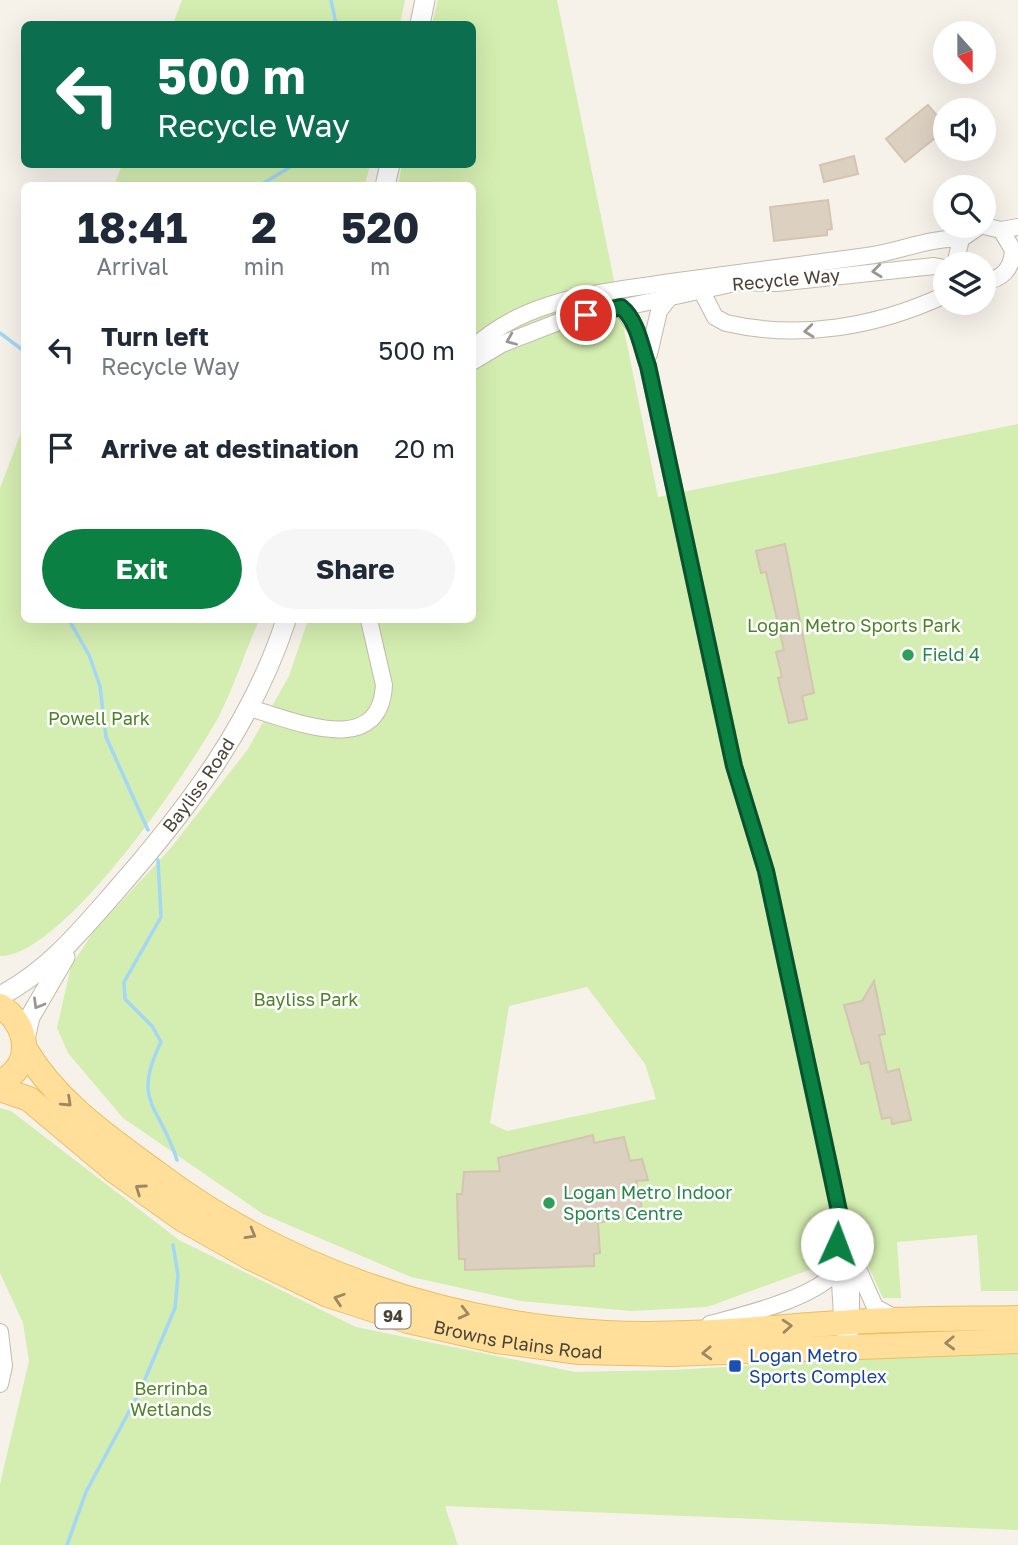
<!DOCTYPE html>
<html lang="en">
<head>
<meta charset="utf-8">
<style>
	:root { --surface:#fff; --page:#f6f6f7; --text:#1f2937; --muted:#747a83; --accent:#0b8043 }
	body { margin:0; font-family:"Golos Text",sans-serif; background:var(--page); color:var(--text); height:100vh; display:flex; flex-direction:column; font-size:26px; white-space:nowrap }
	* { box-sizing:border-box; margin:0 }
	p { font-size:23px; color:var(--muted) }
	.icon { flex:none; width:38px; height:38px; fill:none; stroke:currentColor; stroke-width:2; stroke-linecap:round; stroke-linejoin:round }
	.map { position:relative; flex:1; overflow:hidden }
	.panel { position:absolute; left:21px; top:182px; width:455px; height:441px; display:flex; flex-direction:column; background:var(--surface); border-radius:10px; box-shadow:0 7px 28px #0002 }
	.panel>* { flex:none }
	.banner { position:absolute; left:21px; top:21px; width:455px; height:147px; border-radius:10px; box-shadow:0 7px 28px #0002; background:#0b6e4f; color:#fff; overflow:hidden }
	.needle { width:46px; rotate:159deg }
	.controls { position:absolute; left:933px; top:21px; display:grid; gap:14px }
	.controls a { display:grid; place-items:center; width:63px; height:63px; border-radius:50%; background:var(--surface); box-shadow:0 7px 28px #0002; font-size:35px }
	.pin { position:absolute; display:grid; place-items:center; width:60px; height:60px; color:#fff; margin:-30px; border:4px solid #fff; border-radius:50%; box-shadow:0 2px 7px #0007 }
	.me { position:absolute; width:77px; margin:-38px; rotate:2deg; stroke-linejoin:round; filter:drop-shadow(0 0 5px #0008) }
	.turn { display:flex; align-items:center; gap:24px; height:147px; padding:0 21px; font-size:32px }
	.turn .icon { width:91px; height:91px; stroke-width:2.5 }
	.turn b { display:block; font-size:49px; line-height:60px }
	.eta { display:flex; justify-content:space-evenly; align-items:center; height:119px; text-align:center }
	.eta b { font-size:42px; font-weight:700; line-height:49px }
	.cta { display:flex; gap:14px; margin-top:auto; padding:14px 21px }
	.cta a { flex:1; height:80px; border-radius:42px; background:var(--accent); color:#fff; font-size:28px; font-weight:700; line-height:80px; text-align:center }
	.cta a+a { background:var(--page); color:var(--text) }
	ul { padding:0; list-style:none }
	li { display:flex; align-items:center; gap:21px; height:98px; padding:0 21px }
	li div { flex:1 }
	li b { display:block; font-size:26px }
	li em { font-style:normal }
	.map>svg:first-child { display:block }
</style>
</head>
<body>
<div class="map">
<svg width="1018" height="1545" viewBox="0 0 1018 1545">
	<rect width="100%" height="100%" fill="#f6f2ea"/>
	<!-- green -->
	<g fill="#d4edb0" fill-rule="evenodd">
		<path d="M182,0H405L400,24H173Z"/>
		<path d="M438,0H557L658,497L1018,424V1291H981L977,1235L897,1242L901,1298H883L861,1251L707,1307L631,1311L520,1301L411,1277L263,1214L123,1118L68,1053L57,1028L71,966L94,931L170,849L248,749L289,676L308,620H472V186L398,185L402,165L472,164V24H432ZM587,987L645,1064L656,1099L507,1131L490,1123L509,1006Z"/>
		<path d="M122,165V164L370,165L365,185H114Z"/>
		<path d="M24,425V620H259C245,652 234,687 218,718C188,772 63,957 0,956V488Z"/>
		<path d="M0,1108L11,1111L179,1240L356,1327L575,1372L672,1370L1018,1350V1530L445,1506L458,1545H0V1484L29,1361L23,1323L0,1273Z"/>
	</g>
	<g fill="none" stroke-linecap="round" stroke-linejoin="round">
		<!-- stream -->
		<g stroke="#a3d7f6" stroke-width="3.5">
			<path d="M331,0L336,24"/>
			<path d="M259,186L295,164"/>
			<path d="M0,333L24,351"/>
			<path d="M69,620L89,655L100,686L106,737L148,830"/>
			<path d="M158,860L161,917L124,982L125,999L152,1026L161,1042C131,1103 160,1105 177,1160"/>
			<path d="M67,1545L86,1492L140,1391L175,1308L178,1275L173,1245"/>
		</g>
	</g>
	<!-- building -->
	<g fill="#dcd0c1" stroke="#d4c5b1" stroke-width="2">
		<path d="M928,105L945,125V130L905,162L886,139Z"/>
		<path d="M854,156L858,174L824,182L820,165Z"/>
		<path d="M828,200L832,229L827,230V235L774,241L770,207Z"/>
		<path d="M785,544L814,693L802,696L807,719L789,723L778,678L782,677L776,652L784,650L766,572L761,573L756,551Z"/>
		<path d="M874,981L885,1034L879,1035L887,1072L899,1069L911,1120L892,1124L891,1117L882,1119L869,1062L861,1064L844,1005L862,1001Z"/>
		<path d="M593,1135L594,1143L624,1137L630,1161L642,1159L648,1180L636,1181L643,1213L598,1223L600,1253L594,1254V1266L465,1270V1259H459L457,1194H462L464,1172L500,1171L498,1158Z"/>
	</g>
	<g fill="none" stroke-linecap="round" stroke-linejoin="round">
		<defs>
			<g id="minor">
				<path d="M984,226L1001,230L1013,250C1012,269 1002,280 984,281"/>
				<path d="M1001,230L1018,227"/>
				<path d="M959,264L957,256L961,239L980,226"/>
				<path d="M701,290L715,317L726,323C800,340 876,327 945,295"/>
				<path d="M621,307L638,332L648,366L734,766L766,871L839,1211L843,1218L851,1254V1330"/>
				<path d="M472,349C526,297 602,293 671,282C736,273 802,265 867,256C898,252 930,237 961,239"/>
				<path d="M649,354L659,311L669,298"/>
				<path d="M472,362L502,344L561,321L740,282L777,283L934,266L945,268"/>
				<path d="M249,708C291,719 380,761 384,685L369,620"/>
				<path d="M836,1220L843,1330"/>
				<path d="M855,1262L875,1307L895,1318"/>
				<path d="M710,1324C743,1315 821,1297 838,1268"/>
				<path d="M0,1332L4,1366L0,1384"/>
			</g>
			<g id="tertiary">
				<path d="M420,24L425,0"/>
				<path d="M385,186L390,164"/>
				<path id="s1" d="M0,996C47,972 80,932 114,893C186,811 252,725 286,620"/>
				<path d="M25,1039L30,1017L65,957"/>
			</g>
			<g id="primary">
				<path d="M0,1006C29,1024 35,1066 0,1082"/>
				<path d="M25,1049C57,1103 108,1137 158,1174C286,1270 446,1324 606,1333C683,1337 762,1328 839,1323C898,1318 958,1319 1018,1318"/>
				<path id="s2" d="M0,1089L29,1099L116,1172L182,1219L251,1258L328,1295L408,1321L497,1341L579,1352L672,1354L1018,1341"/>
			</g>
		</defs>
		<!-- minor casing -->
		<use href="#minor" stroke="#c3baac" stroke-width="18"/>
		<!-- tertiary casing -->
		<use href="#tertiary" stroke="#c3baac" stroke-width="21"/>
		<!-- primary casing -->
		<use href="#primary" stroke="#edbe61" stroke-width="26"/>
		<!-- minor -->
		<use href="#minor" stroke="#fff" stroke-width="16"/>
		<!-- tertiary -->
		<use href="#tertiary" stroke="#fff" stroke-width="19"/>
		<!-- primary -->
		<use href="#primary" stroke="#ffdf9a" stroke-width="24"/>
	</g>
	<!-- one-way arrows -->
	<defs><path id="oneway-chevron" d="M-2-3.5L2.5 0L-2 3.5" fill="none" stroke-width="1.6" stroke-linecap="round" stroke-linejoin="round" transform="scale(1.75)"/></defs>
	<g stroke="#9c9891">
		<use href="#oneway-chevron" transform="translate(877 271) rotate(174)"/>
		<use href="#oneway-chevron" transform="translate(809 331) rotate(174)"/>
		<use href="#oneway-chevron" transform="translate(511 340) rotate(157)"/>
		<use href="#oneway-chevron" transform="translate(38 1004) rotate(120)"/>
	</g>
	<g stroke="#9c8964">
		<use href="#oneway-chevron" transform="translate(67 1102) rotate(43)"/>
		<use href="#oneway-chevron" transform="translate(140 1189) rotate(-145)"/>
		<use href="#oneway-chevron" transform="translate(251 1234) rotate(30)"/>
		<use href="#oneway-chevron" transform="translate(339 1299) rotate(-162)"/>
		<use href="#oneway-chevron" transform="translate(464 1313) rotate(14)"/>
		<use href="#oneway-chevron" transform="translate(787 1326) rotate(-4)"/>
		<use href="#oneway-chevron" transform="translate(950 1343) rotate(178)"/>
		<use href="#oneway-chevron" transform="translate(707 1353) rotate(177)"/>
	</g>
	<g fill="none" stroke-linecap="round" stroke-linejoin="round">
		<defs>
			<path id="route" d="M586,315L621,307C638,321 641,347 648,366L734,766L766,871L832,1178L839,1211L837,1244"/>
		</defs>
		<!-- route casing -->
		<use href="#route" stroke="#07532c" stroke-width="18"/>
		<!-- route -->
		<use href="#route" stroke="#0b8043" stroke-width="12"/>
	</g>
	<!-- markers -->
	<g fill="#2e9e5b" stroke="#fff" stroke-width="2.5">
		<circle cx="908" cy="655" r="7"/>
		<circle cx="549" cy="1203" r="7"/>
	</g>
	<rect fill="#1a4fb4" stroke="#fff" stroke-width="2.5" x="728" y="1359" width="14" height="14" rx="3.5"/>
	<g text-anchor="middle" stroke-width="5" stroke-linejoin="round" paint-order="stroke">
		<!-- shield labels -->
		<rect fill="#fff" stroke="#817b73" stroke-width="2" x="375.5" y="1303.5" width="35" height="25" rx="5"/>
		<g font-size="16" font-weight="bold" fill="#4b4337">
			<text x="393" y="1322">94</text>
		</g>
		<!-- street labels -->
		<g font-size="18" fill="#4b4337" stroke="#fff">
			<text transform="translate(786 280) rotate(-5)" y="6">Recycle Way</text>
			<text dy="6" stroke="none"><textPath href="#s1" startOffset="292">Bayliss Road</textPath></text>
			<text dy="6" stroke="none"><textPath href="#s2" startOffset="586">Browns Plains Road</textPath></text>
		</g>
		<!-- park labels -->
		<g font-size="18" fill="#4c8325" stroke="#fff">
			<text x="854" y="632">Logan Metro Sports Park</text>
			<text x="99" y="725">Powell Park</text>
			<text x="306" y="1006">Bayliss Park</text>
			<text x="171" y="1395">Berrinba<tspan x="171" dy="21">Wetlands</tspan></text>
		</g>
		<!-- leisure labels -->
		<g font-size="18" fill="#27864d" stroke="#fff" text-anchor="start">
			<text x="922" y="661">Field 4</text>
			<text x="563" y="1199">Logan Metro Indoor<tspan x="563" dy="21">Sports Centre</tspan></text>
		</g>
		<!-- transit labels -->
		<g font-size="18" fill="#164399" stroke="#fff" text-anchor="start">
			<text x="749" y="1362">Logan Metro<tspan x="749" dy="21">Sports Complex</tspan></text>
		</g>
	</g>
</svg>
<div class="controls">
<a><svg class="needle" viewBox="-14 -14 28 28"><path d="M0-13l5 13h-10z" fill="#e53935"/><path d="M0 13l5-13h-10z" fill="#747a83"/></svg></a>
<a><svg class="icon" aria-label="sound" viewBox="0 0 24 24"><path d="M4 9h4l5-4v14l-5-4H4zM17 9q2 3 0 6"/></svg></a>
<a><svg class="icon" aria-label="search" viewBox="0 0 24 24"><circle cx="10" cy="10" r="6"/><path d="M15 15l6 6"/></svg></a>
<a><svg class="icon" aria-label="layers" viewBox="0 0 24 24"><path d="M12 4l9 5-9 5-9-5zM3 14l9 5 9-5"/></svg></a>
</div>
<div class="pin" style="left:586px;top:315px;background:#d93025"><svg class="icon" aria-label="arrive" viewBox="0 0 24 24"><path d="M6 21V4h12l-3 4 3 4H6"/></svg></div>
<svg class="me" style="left:837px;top:1244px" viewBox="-20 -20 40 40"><circle r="19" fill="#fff"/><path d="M0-13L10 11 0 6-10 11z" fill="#0b8043"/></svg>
<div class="banner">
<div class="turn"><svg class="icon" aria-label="left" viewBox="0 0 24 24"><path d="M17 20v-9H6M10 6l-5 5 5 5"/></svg><div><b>500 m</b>Recycle Way</div></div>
</div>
<section class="panel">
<div class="eta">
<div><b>18:41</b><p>Arrival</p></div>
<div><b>2</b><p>min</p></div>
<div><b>520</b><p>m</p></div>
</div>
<ul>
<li><svg class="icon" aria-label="left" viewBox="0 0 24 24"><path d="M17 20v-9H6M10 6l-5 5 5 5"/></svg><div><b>Turn left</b><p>Recycle Way</p></div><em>500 m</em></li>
<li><svg class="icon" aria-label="arrive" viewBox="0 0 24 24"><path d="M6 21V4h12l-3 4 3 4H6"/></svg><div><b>Arrive at destination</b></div><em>20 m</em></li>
</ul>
<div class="cta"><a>Exit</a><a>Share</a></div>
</section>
</div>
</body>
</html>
